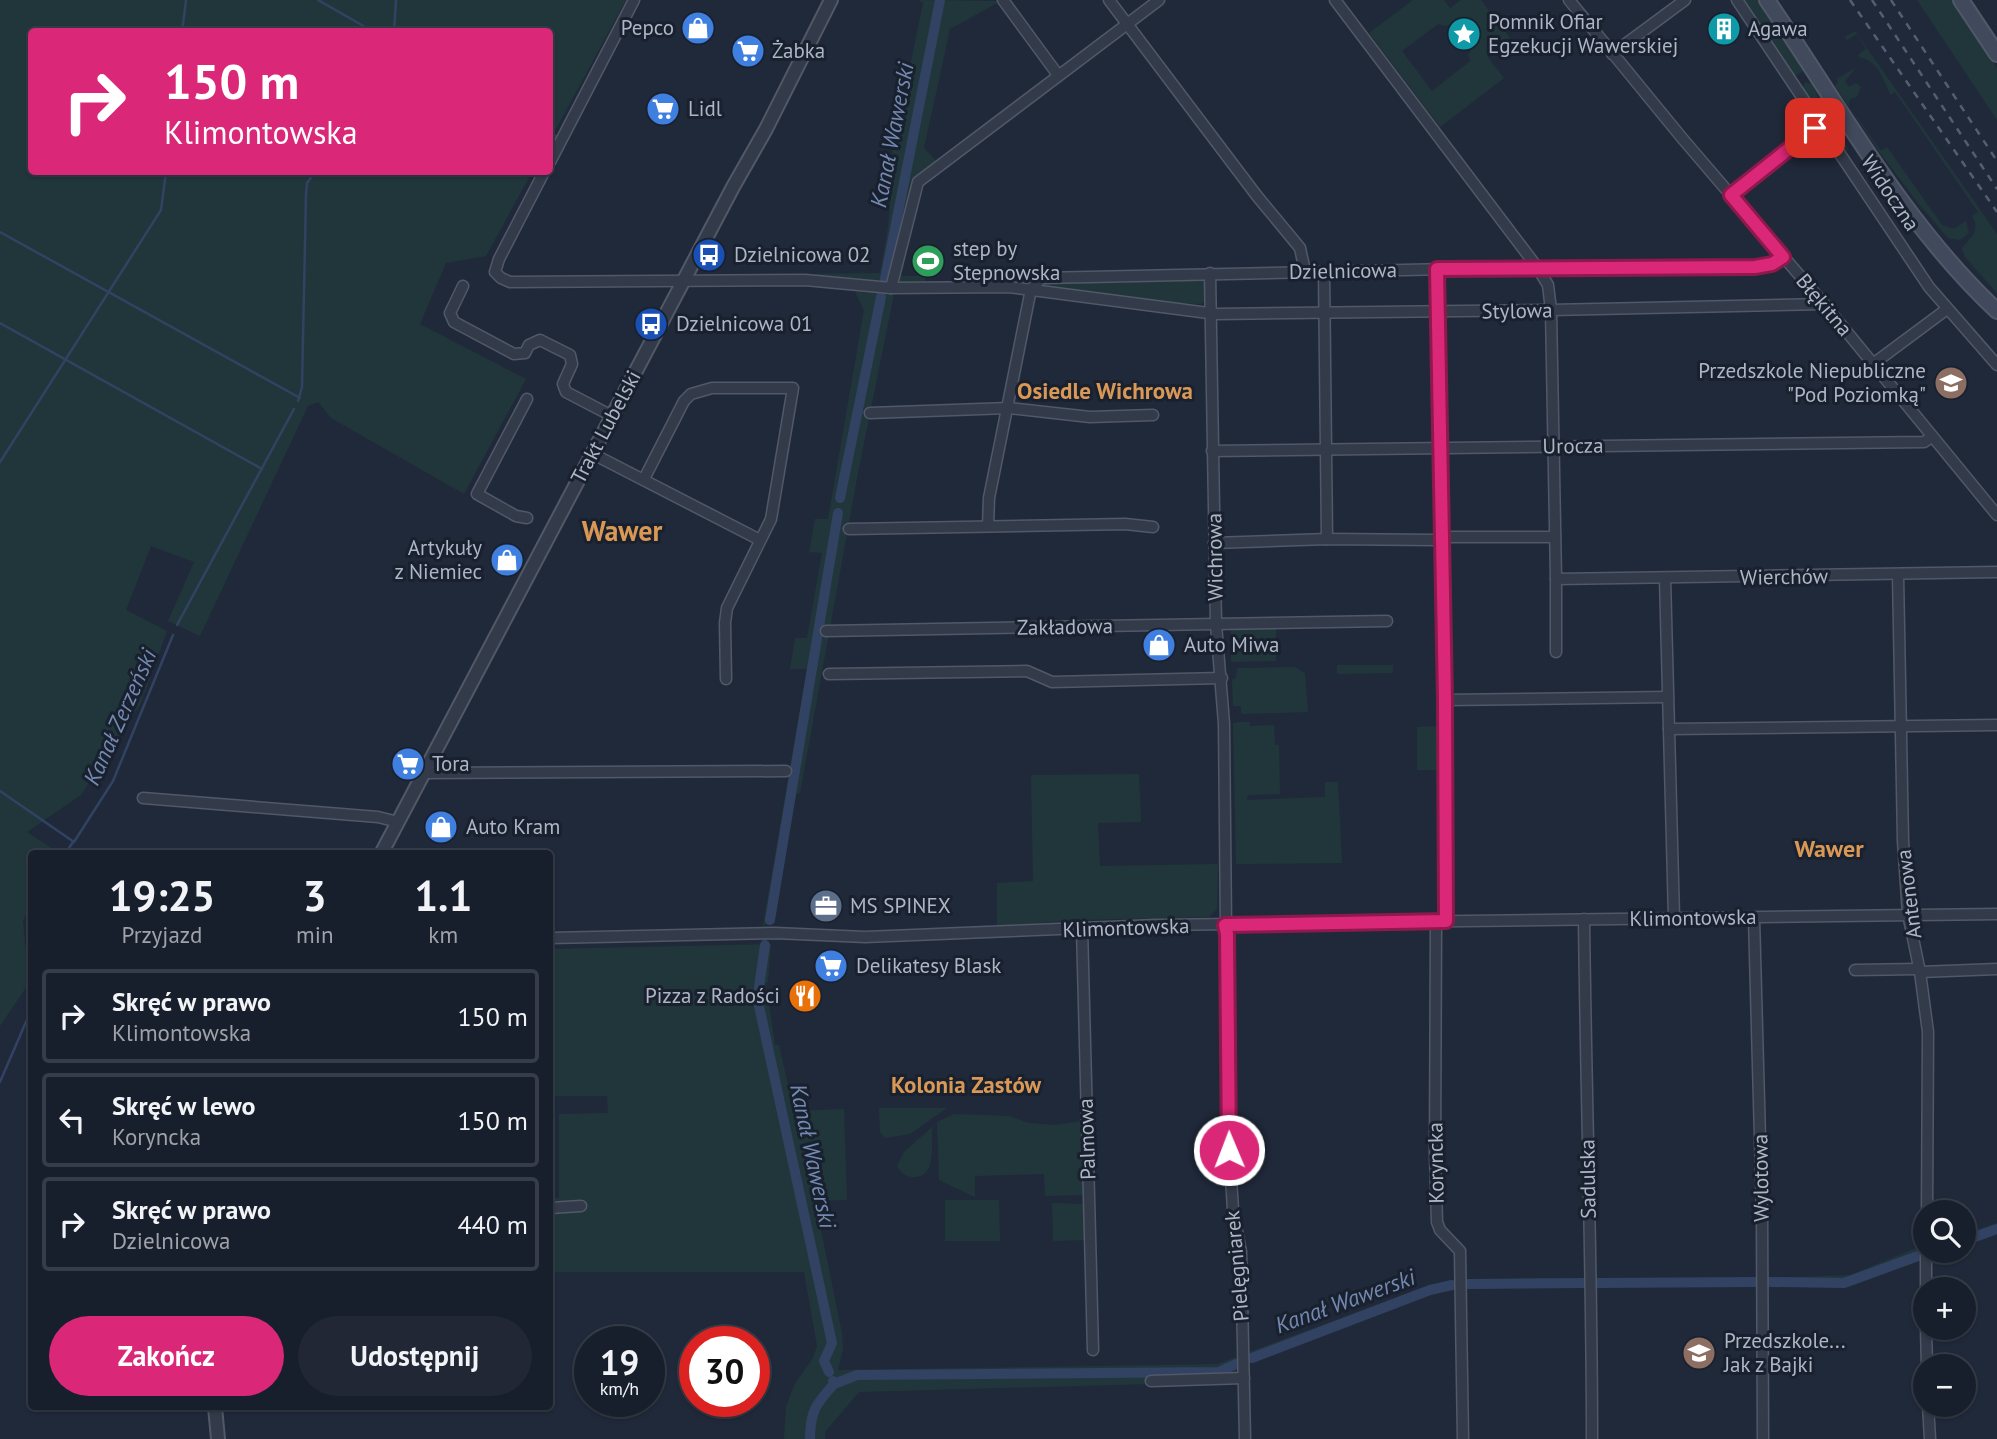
<!DOCTYPE html>
<html lang="pl">
<head>
<meta charset="utf-8">
<style>
	:root { --surface:#181f2c; --page:#212734; --text:#f1f3f6; --muted:#9fa2a9; --line:#363d48; --accent:#db2777 }
	body { margin:0; font-family:"PT Sans",sans-serif; background:var(--page); color:var(--text); height:100vh; display:flex; flex-direction:column; font-size:26px; white-space:nowrap }
	* { box-sizing:border-box; margin:0 }
	p { font-size:23px; color:var(--muted) }
	.icon { flex:none; width:38px; height:38px; fill:none; stroke:currentColor; stroke-width:2; stroke-linecap:round; stroke-linejoin:round }
	.map { position:relative; flex:1; overflow:hidden }
	.details { position:absolute; left:28px; top:850px; width:525px; height:560px; display:flex; flex-direction:column; background:var(--surface); border-radius:7px; box-shadow:0 2px 5px #0004,0 0 0 2px var(--line) }
	.details>* { flex:none }
	.guide { position:absolute; left:28px; top:28px; width:525px; height:147px; border-radius:7px; box-shadow:0 2px 5px #0004,0 0 0 2px var(--line); background:#db2777; color:#fff; overflow:hidden }
	.tools { position:absolute; left:1913px; top:1200px; display:grid; gap:14px }
	.tools a { display:grid; place-items:center; width:63px; height:63px; border-radius:50%; background:var(--surface); box-shadow:0 2px 5px #0004,0 0 0 2px var(--line); font-size:35px }
	.speed { position:absolute; left:574px; top:1326px; display:flex; gap:14px; font-size:35px; font-weight:700; text-align:center }
	.speed>* { display:grid; place-content:center; width:91px; height:91px; border-radius:50%; background:var(--surface); box-shadow:0 2px 5px #0004,0 0 0 2px var(--line); line-height:1 }
	.speed small { font-size:18px; font-weight:400 }
	.speed .limit { border:10px solid #d22; background:#fff; color:#111 }
	.pin { position:absolute; display:grid; place-items:center; width:60px; height:60px; color:#fff; margin:-30px; border-radius:14px; box-shadow:0 4px 10px #0006 }
	.me { position:absolute; width:77px; margin:-38px; rotate:359deg; stroke-linejoin:round; filter:drop-shadow(0 0 5px #0008) }
	.turn { display:flex; align-items:center; gap:24px; height:147px; padding:0 21px; font-size:32px }
	.turn .icon { width:91px; height:91px; stroke-width:2.5 }
	.turn b { display:block; font-size:49px; line-height:60px }
	.eta { display:flex; justify-content:space-evenly; align-items:center; height:119px; text-align:center }
	.eta b { font-size:42px; font-weight:700; line-height:49px }
	.button { display:flex; gap:14px; margin-top:auto; padding:14px 21px }
	.button a { flex:1; height:80px; border-radius:42px; background:var(--accent); color:#fff; font-size:28px; font-weight:700; line-height:80px; text-align:center }
	.button a+a { background:var(--page); color:var(--text) }
	ul { padding:0; list-style:none }
	li { display:flex; align-items:center; gap:21px; height:94px; margin:0 14px 10px; padding:0 7px; border:4px solid var(--line); border-radius:7px }
	li div { flex:1 }
	li b { display:block; font-size:26px }
	li em { font-style:normal }
	.map>svg:first-child { display:block }
</style>
</head>
<body>
<div class="map">
<svg width="1997" height="1439" viewBox="0 0 1997 1439">
	<rect width="100%" height="100%" fill="#20293a"/>
	<!-- green -->
	<g fill="#21363b" fill-rule="evenodd">
		<path d="M0,0H626L550,140V32H32V172H532L486,256L446,263L420,324L526,379L464,494L331,418L318,402L308,406L200,636L168,621L194,562L151,546L126,610L167,631L141,703L81,795L27,832L59,853L32,854L31,905L23,921L29,983L0,1026Z"/>
		<path d="M918,0L1001,1L950,29L924,148L937,162L922,173L890,277L886,283L799,274L880,273L888,227L891,193L885,189L923,3Z"/>
		<path d="M1413,0H1444L1450,8L1461,0H1481L1510,38L1487,56L1504,78L1440,127L1369,33ZM1438,24L1446,26L1451,24L1471,51L1468,54L1470,61L1432,91L1402,51Z"/>
		<path d="M1743,0H1761L1806,69L1794,77Z"/>
		<path d="M1917,0H1952L1997,68V120Z"/>
		<path d="M1855,31L1997,234V293L1965,257L1962,248C1971,237 1981,230 1972,216L1978,212L1895,92L1891,95C1882,80 1880,61 1859,57L1858,55L1866,49L1857,34L1847,40L1845,37Z"/>
		<path d="M1856,68L1845,81L1849,87L1856,83L1861,87L1857,97L1850,99L1849,106L1881,151L1887,147L1942,225L1954,229L1966,221L1969,233L1960,240L1948,238L1918,203L1881,154L1835,86L1838,82L1836,79Z"/>
		<path d="M1805,82L1812,84L1821,103V106L1815,109L1802,89Z"/>
		<path d="M1822,108L1849,149L1844,153L1817,111Z"/>
		<path d="M991,275H1044L1027,284L991,282Z"/>
		<path d="M898,276H925V284H901Z"/>
		<path d="M1158,280H1204L1206,282L1207,300L1201,304L1170,303L1042,286L1045,282Z"/>
		<path d="M855,292L894,294L858,473L800,793L796,794L774,924L763,925L807,669H790L795,638H807L822,553L809,552L815,519H828L864,310Z"/>
		<path d="M1231,628H1276V661L1231,662Z"/>
		<path d="M1337,665H1393V673L1337,674Z"/>
		<path d="M1295,667L1305,673L1308,712L1241,714V706H1233L1232,679L1236,678L1237,668Z"/>
		<path d="M1239,722H1250V726L1274,725L1275,745H1279L1280,794L1248,795L1247,800L1325,797V782H1338L1342,863L1236,864L1233,723Z"/>
		<path d="M1438,726V770H1417V727Z"/>
		<path d="M1139,774L1141,822L1098,823L1100,866L1218,864L1217,909L1209,917L1078,920L997,926V883L1033,881L1031,775Z"/>
		<path d="M771,944L768,982L766,983V1004H769L775,1045H779L794,1111L844,1109L847,1200L815,1201L842,1333L843,1349L838,1370L1217,1364L1236,1357V1376L1149,1384L859,1392L825,1432V1439H784L786,1407L794,1385L813,1358L817,1346L804,1272H550V1198H559V1114L608,1113L607,1096H550V949Z"/>
		<path d="M879,1108H947L910,1134L885,1138L880,1132Z"/>
		<path d="M954,1114L1009,1116L1029,1123L1055,1125L1082,1121L1084,1195L1045,1196L1044,1174L975,1176V1197L939,1180L937,1122Z"/>
		<path d="M932,1127C931,1143 937,1175 916,1177C907,1178 901,1173 897,1166L904,1152Z"/>
		<path d="M945,1200H999L1000,1241H945Z"/>
		<path d="M1052,1203L1084,1204L1085,1240L1053,1241Z"/>
		<path d="M1997,1223V1232L1964,1244V1234Z"/>
		<path d="M1919,1247V1261L1852,1286H1768V1278L1850,1275Z"/>
		<path d="M1546,1278L1583,1279V1286L1467,1289V1280Z"/>
		<path d="M1596,1278L1757,1279V1284L1596,1287Z"/>
		<path d="M1456,1282V1288L1431,1293L1250,1363L1249,1352L1397,1297L1430,1286Z"/>
	</g>
	<g fill="none" stroke-linecap="round" stroke-linejoin="round">
		<!-- stream -->
		<g stroke="#324262" stroke-width="2.5">
			<path d="M318,0L374,32"/>
			<path d="M182,32L186,0"/>
			<path d="M394,32L396,0"/>
			<path d="M550,132L557,137"/>
			<path d="M0,232L300,398"/>
			<path d="M0,323L262,469"/>
			<path d="M298,401L302,387L306,195L307,183L315,172"/>
			<path d="M0,462L161,210L166,172"/>
			<path d="M177,625L294,409"/>
			<path d="M0,791L74,842L113,781L173,635"/>
			<path d="M65,854L73,842"/>
			<path d="M0,1082L32,1008"/>
		</g>
		<!-- canal -->
		<g stroke="#324262" stroke-width="10">
			<path d="M885,279L940,0"/>
			<path d="M840,498L881,297"/>
			<path d="M770,920L838,513"/>
			<path d="M765,945L759,987V1006L832,1343L824,1361L829,1372"/>
			<path d="M1964,1241L1997,1229"/>
			<path d="M1934,1252V1251"/>
			<path d="M1770,1282L1844,1283L1918,1256"/>
			<path d="M1597,1283L1757,1282"/>
			<path d="M1468,1284L1585,1283"/>
			<path d="M1252,1358L1430,1290L1452,1285"/>
			<path d="M833,1381L834,1384L857,1375L1219,1372L1236,1364"/>
			<path d="M810,1439C810,1411 816,1404 834,1384"/>
		</g>
		<defs>
			<g id="minor">
				<path d="M1003,0L1058,75"/>
				<path d="M1109,0L1257,196L1300,248L1305,271"/>
				<path d="M1335,0L1537,267L1548,285L1551,310L1556,579L1997,572"/>
				<path d="M1569,0L1682,138L1824,304L1997,515"/>
				<path d="M1737,0L1929,287L1997,365"/>
				<path d="M1612,54L1685,0"/>
				<path d="M550,162L634,0"/>
				<path d="M544,172L499,259L495,272L501,278L510,282L805,280L891,288L1009,287L1216,314L1551,310L1824,304"/>
				<path d="M1731,195L1819,124"/>
				<path d="M1437,269L1445,700V921"/>
				<path d="M1324,272L1327,539"/>
				<path d="M1210,273L1216,624L1224,724L1228,1130L1233,1210L1241,1252L1245,1439"/>
				<path d="M463,286L450,313L454,322L514,354L525,353L529,345L540,340L570,355L572,364L563,384L566,392L612,416"/>
				<path d="M891,288L918,182L1159,0"/>
				<path d="M1873,364L1947,309"/>
				<path d="M870,413L1009,408L1090,417L1153,415"/>
				<path d="M1212,451L1924,442L1932,437"/>
				<path d="M593,454L760,540"/>
				<path d="M644,479L684,401L691,394L712,388H793L771,519L727,608L725,623L726,679"/>
				<path d="M527,518L516,516L477,494L527,399"/>
				<path d="M988,526L989,498L1031,289L1042,278L1537,267L1755,266L1772,264L1783,257"/>
				<path d="M849,529L1125,524L1153,527"/>
				<path d="M1214,543L1327,539L1436,540L1447,537H1555"/>
				<path d="M1898,575L1903,841L1908,914L1920,972L1928,1032L1927,1213"/>
				<path d="M1665,578L1674,918"/>
				<path d="M1556,579V652"/>
				<path d="M826,631L1387,621"/>
				<path d="M829,674L1027,671L1052,682L1222,678"/>
				<path d="M1445,700L1668,697"/>
				<path d="M1669,729L1997,725"/>
				<path d="M423,773L786,771"/>
				<path d="M143,798L378,817L398,822"/>
				<path d="M1754,918L1762,1212L1763,1439"/>
				<path d="M1584,919C1586,1093 1592,1266 1592,1439"/>
				<path d="M1436,921L1435,1155L1437,1222L1440,1230L1460,1251L1463,1439"/>
				<path d="M1082,928L1093,1350"/>
				<path d="M550,938L775,933L865,937L1156,925L1997,914"/>
				<path d="M1855,970L1919,969"/>
				<path d="M1920,972L1997,969"/>
				<path d="M550,1208L581,1206"/>
				<path d="M1926,1290V1251"/>
				<path d="M1926,1328L1927,1367"/>
				<path d="M1151,1381L1244,1378"/>
				<path d="M1928,1405L1930,1439"/>
			</g>
			<g id="tertiary">
				<path d="M381,854L733,187L766,129L831,0"/>
				<path d="M215,1407L218,1439"/>
			</g>
			<g id="secondary">
				<path d="M1767,0C1839,105 1903,223 1997,311"/>
				<path d="M1961,0L1997,54"/>
			</g>
		</defs>
		<!-- minor casing -->
		<use href="#minor" stroke="#515867" stroke-width="13"/>
		<!-- tertiary casing -->
		<use href="#tertiary" stroke="#515867" stroke-width="16"/>
		<!-- secondary casing -->
		<use href="#secondary" stroke="#515867" stroke-width="18"/>
		<!-- minor -->
		<use href="#minor" stroke="#333b4a" stroke-width="10"/>
		<!-- tertiary -->
		<use href="#tertiary" stroke="#333b4a" stroke-width="12"/>
		<!-- secondary -->
		<use href="#secondary" stroke="#41495d" stroke-width="14"/>
		<!-- rail -->
		<g stroke="#555e71" stroke-width="2.5" stroke-dasharray="7 7" stroke-linecap="butt">
			<path d="M1850,0L1997,212"/>
			<path d="M1872,0L1997,189"/>
			<path d="M1891,0L1997,161"/>
		</g>
	</g>
	<g fill="none" stroke-linecap="round" stroke-linejoin="round">
		<defs>
			<path id="route" d="M1229,1150L1227,934L1225,925L1446,921L1445,700L1437,269L1755,267L1772,264L1783,257L1731,195L1815,128"/>
		</defs>
		<!-- route casing -->
		<use href="#route" stroke="#8e194d" stroke-width="18"/>
		<!-- route -->
		<use href="#route" stroke="#db2777" stroke-width="12"/>
	</g>
	<!-- icons -->
	<defs>
		<symbol id="shop-disc" viewBox="-11 -11 22 22"><circle r="9.5" fill="#3f7fe0" stroke="#19202e"/><path d="M-5-2.5h2.3a2.7 3.5 0 0 1 5.4 0H5L5.5 6h-11ZM-1.5-2.5h3a1.5 2.3 0 0 0-3 0Z" fill="#fff"/></symbol>
		<symbol id="building-disc" viewBox="-11 -11 22 22"><circle r="9.5" fill="#0f9aa8" stroke="#19202e"/><path d="M-4-6H4V6H1V3H-1V6H-4ZM-2.5-4.3h1.7v1.8h-1.7ZM.8-4.3h1.7v1.8H.8ZM-2.5-1h1.7V.8h-1.7ZM.8-1h1.7V.8H.8Z" fill="#fff"/></symbol>
		<symbol id="sight-disc" viewBox="-11 -11 22 22"><circle r="9.5" fill="#0f9aa8" stroke="#19202e"/><path d="M0-6L1.8-2.2L6-1.7L2.9 1.2L3.7 5.4L0 3.3L-3.7 5.4L-2.9 1.2L-6-1.7L-1.8-2.2Z" fill="#fff"/></symbol>
		<symbol id="supermarket-disc" viewBox="-11 -11 22 22"><circle r="9.5" fill="#3f7fe0" stroke="#19202e"/><path d="M-6-5.5h2.5l.6 2H6L4.5 2H-2.5L-4.4-4H-6ZM-1.5 3.2a1.3 1.3 0 1 0 .1 0ZM3 3.2a1.3 1.3 0 1 0 .1 0Z" fill="#fff"/></symbol>
		<symbol id="bus-disc" viewBox="-11 -11 22 22"><circle r="9.5" fill="#1a4fb4" stroke="#19202e"/><path d="M-5-6H5V4H4V6H2V4H-2V6H-4V4H-5ZM-3.5-4V0h7V-4ZM-3.5 1.2v1.5H-2V1.2ZM2 1.2v1.5H3.5V1.2Z" fill="#fff"/></symbol>
		<symbol id="stadium-disc" viewBox="-11 -11 22 22"><circle r="9.5" fill="#2e9e5b" stroke="#19202e"/><path d="M0-5a6.5 5 0 1 0 0 10a6.5 5 0 1 0 0-10ZM-3.5-1.8h7v3.6h-7Z" fill="#fff"/></symbol>
		<symbol id="school-disc" viewBox="-11 -11 22 22"><circle r="9.5" fill="#8d6e63" stroke="#19202e"/><path d="M0-5L7-2L0 1L-7-2ZM-4 1L0 2.5L4 1V4Q0 6-4 4Z" fill="#fff"/></symbol>
		<symbol id="office-disc" viewBox="-11 -11 22 22"><circle r="9.5" fill="#5c6f8a" stroke="#19202e"/><path d="M-6-3h4V-5.5h4V-3h4V5H-6ZM-1-4.5V-3h2v-1.5ZM-6 0V1H6V0Z" fill="#fff"/></symbol>
		<symbol id="restaurant-disc" viewBox="-11 -11 22 22"><circle r="9.5" fill="#e8710a" stroke="#19202e"/><path d="M-5-6h1v4h1v-4h1v4h1v-4h1v5L-1.5 .5V6h-2V.5L-5-1ZM5-6V6H3V1.5H1.5Q1.5-4 5-6Z" fill="#fff"/></symbol>
	</defs>
	<g fill-rule="evenodd">
		<use href="#shop-disc" x="679" y="9" width="38" height="38"/>
		<use href="#building-disc" x="1705" y="10" width="38" height="38"/>
		<use href="#sight-disc" x="1445" y="15" width="38" height="38"/>
		<use href="#supermarket-disc" x="729" y="32" width="38" height="38"/>
		<use href="#supermarket-disc" x="644" y="90" width="38" height="38"/>
		<use href="#bus-disc" x="690" y="236" width="38" height="38"/>
		<use href="#stadium-disc" x="909" y="242" width="38" height="38"/>
		<use href="#bus-disc" x="632" y="305" width="38" height="38"/>
		<use href="#school-disc" x="1932" y="364" width="38" height="38"/>
		<use href="#shop-disc" x="488" y="541" width="38" height="38"/>
		<use href="#shop-disc" x="1140" y="626" width="38" height="38"/>
		<use href="#supermarket-disc" x="389" y="745" width="38" height="38"/>
		<use href="#shop-disc" x="422" y="808" width="38" height="38"/>
		<use href="#office-disc" x="807" y="887" width="38" height="38"/>
		<use href="#supermarket-disc" x="812" y="947" width="38" height="38"/>
		<use href="#restaurant-disc" x="786" y="977" width="38" height="38"/>
		<use href="#school-disc" x="1680" y="1334" width="38" height="38"/>
	</g>
	<g text-anchor="middle" stroke-width="6" stroke-linejoin="round" paint-order="stroke">
		<!-- poi labels -->
		<g font-size="21" fill="#aeb5c6" stroke="#19202e" text-anchor="start">
			<text x="1488" y="29">Pomnik Ofiar<tspan x="1488" dy="24">Egzekucji Wawerskiej</tspan></text>
			<text x="674" y="35" text-anchor="end">Pepco</text>
			<text x="1748" y="36">Agawa</text>
			<text x="772" y="58">Żabka</text>
			<text x="688" y="116">Lidl</text>
			<text x="953" y="256">step by<tspan x="953" dy="24">Stepnowska</tspan></text>
			<text x="734" y="262">Dzielnicowa 02</text>
			<text x="676" y="331">Dzielnicowa 01</text>
			<text x="1926" y="378" text-anchor="end">Przedszkole Niepubliczne<tspan x="1926" dy="24">"Pod Poziomką"</tspan></text>
			<text x="482" y="555" text-anchor="end">Artykuły<tspan x="482" dy="24">z Niemiec</tspan></text>
			<text x="1184" y="652">Auto Miwa</text>
			<text x="432" y="771">Tora</text>
			<text x="466" y="834">Auto Kram</text>
			<text x="850" y="913">MS SPINEX</text>
			<text x="856" y="973">Delikatesy Blask</text>
			<text x="780" y="1003" text-anchor="end">Pizza z Radości</text>
			<text x="1724" y="1348">Przedszkole...<tspan x="1724" dy="24">Jak z Bajki</tspan></text>
		</g>
		<!-- street labels -->
		<g font-size="21" fill="#aeb5c6" stroke="#19202e">
			<text transform="translate(1890 193) rotate(56)" y="7">Widoczna</text>
			<text transform="translate(1343 271) rotate(-1)" y="7">Dzielnicowa</text>
			<text transform="translate(1824 305) rotate(50)" y="7">Błękitna</text>
			<text transform="translate(1517 311) rotate(-1)" y="7">Stylowa</text>
			<text transform="translate(606 427) rotate(-62)" y="7">Trakt Lubelski</text>
			<text transform="translate(1573 446) rotate(-1)" y="7">Urocza</text>
			<text transform="translate(1215 557) rotate(-91)" y="7">Wichrowa</text>
			<text transform="translate(1784 577) rotate(-1)" y="7">Wierchów</text>
			<text transform="translate(1065 627) rotate(-1)" y="7">Zakładowa</text>
			<text transform="translate(1909 894) rotate(-97)" y="7">Antenowa</text>
			<text transform="translate(1693 918) rotate(-1)" y="7">Klimontowska</text>
			<text transform="translate(1126 928) rotate(-2)" y="7">Klimontowska</text>
			<text transform="translate(1087 1139) rotate(-92)" y="7">Palmowa</text>
			<text transform="translate(1436 1163) rotate(-91)" y="7">Koryncka</text>
			<text transform="translate(1761 1178) rotate(-91)" y="7">Wylotowa</text>
			<text transform="translate(1588 1179) rotate(-91)" y="7">Sadulska</text>
			<text transform="translate(1237 1266) rotate(-95)" y="7">Pielęgniarek</text>
		</g>
		<!-- water labels -->
		<g font-size="23" font-style="italic" fill="#7489b1" stroke="#19202e">
			<text transform="translate(892 135) rotate(-79)" y="8">Kanał Wawerski</text>
			<text transform="translate(120 717) rotate(-66)" y="8">Kanał Zerzeński</text>
			<text transform="translate(813 1156) rotate(78)" y="8">Kanał Wawerski</text>
			<text transform="translate(1345 1301) rotate(-20)" y="8">Kanał Wawerski</text>
		</g>
		<!-- neighbourhood labels -->
		<g font-size="23" font-weight="bold" fill="#d99856" stroke="#19202e">
			<text x="1105" y="399">Osiedle Wichrowa</text>
			<text x="966" y="1093">Kolonia Zastów</text>
		</g>
		<!-- quarter labels -->
		<g font-size="24" font-weight="bold" fill="#d99856" stroke="#19202e">
			<text x="1829" y="857">Wawer</text>
		</g>
		<!-- district labels -->
		<g font-size="28" font-weight="bold" fill="#d99856" stroke="#19202e">
			<text x="622" y="541">Wawer</text>
		</g>
	</g>
</svg>
<div class="tools">
<a><svg class="icon" aria-label="search" viewBox="0 0 24 24"><circle cx="10" cy="10" r="6"/><path d="M15 15l6 6"/></svg></a>
<a>+</a>
<a>−</a>
</div>
<div class="speed"><div>19<small>km/h</small></div><div class="limit">30</div></div>
<div class="pin" style="left:1815px;top:128px;background:#d93025"><svg class="icon" aria-label="arrive" viewBox="0 0 24 24"><path d="M6 21V4h12l-3 4 3 4H6"/></svg></div>
<svg class="me" style="left:1229px;top:1150px" viewBox="-20 -20 40 40"><circle r="17" fill="#db2777" stroke="#fff" stroke-width="3"/><path d="M0-11L8 9 0 5-8 9z" fill="#fff"/></svg>
<div class="guide">
<div class="turn"><svg class="icon" aria-label="right" viewBox="0 0 24 24"><path d="M7 20v-9h11M14 6l5 5-5 5"/></svg><div><b>150 m</b>Klimontowska</div></div>
</div>
<section class="details">
<div class="eta">
<div><b>19:25</b><p>Przyjazd</p></div>
<div><b>3</b><p>min</p></div>
<div><b>1.1</b><p>km</p></div>
</div>
<ul>
<li><svg class="icon" aria-label="right" viewBox="0 0 24 24"><path d="M7 20v-9h11M14 6l5 5-5 5"/></svg><div><b>Skręć w prawo</b><p>Klimontowska</p></div><em>150 m</em></li>
<li><svg class="icon" aria-label="left" viewBox="0 0 24 24"><path d="M17 20v-9H6M10 6l-5 5 5 5"/></svg><div><b>Skręć w lewo</b><p>Koryncka</p></div><em>150 m</em></li>
<li><svg class="icon" aria-label="right" viewBox="0 0 24 24"><path d="M7 20v-9h11M14 6l5 5-5 5"/></svg><div><b>Skręć w prawo</b><p>Dzielnicowa</p></div><em>440 m</em></li>
</ul>
<div class="button"><a>Zakończ</a><a>Udostępnij</a></div>
</section>
</div>
</body>
</html>
